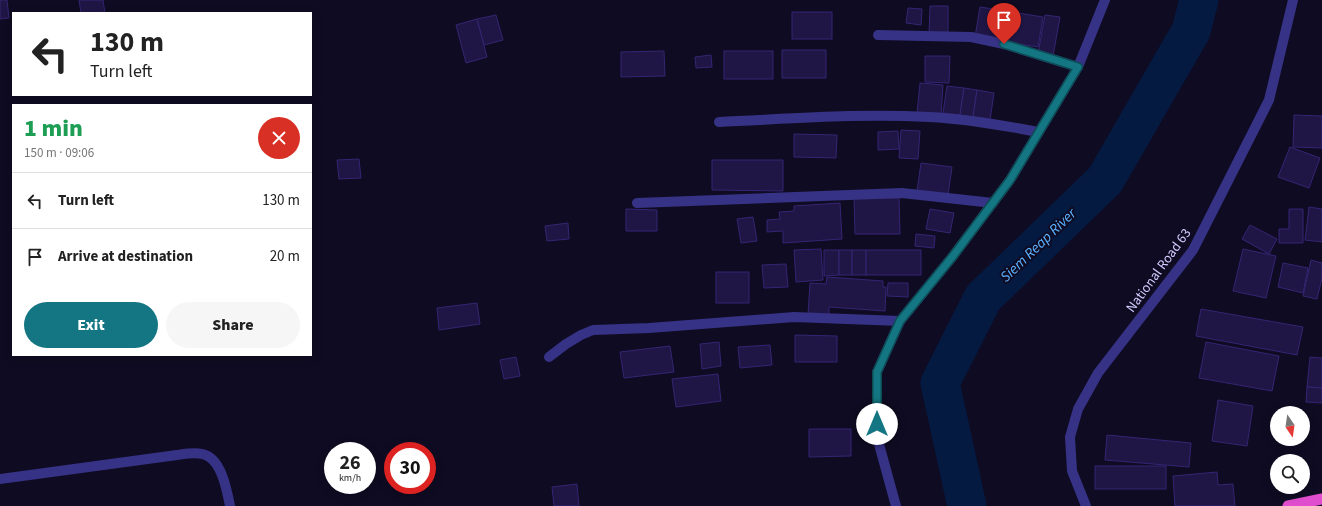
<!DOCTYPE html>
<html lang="en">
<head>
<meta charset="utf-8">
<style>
	:root { --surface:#fff; --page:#f6f6f6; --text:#222; --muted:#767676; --line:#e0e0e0; --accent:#137682 }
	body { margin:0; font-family:"Source Sans 3",sans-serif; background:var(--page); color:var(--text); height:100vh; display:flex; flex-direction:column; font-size:15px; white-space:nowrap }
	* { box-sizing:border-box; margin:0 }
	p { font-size:13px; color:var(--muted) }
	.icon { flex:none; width:22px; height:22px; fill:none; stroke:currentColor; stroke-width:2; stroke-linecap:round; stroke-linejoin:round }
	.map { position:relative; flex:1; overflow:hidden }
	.sheet { position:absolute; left:12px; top:104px; width:300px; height:252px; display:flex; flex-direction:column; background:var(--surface); border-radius:0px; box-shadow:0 2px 10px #0003 }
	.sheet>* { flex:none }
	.top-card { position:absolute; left:12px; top:12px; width:300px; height:84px; border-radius:0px; box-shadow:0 2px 10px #0003; background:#fff; color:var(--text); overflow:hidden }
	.needle { width:26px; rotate:167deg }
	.fabs { position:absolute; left:1270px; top:406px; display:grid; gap:8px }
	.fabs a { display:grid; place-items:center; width:40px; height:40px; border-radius:50%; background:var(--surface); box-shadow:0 2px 10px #0003; font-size:20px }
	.speed { position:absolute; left:324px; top:442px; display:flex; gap:8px; font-size:20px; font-weight:700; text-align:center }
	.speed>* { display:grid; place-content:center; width:52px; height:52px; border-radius:50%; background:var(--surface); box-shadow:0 2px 10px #0003; line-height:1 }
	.speed small { font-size:10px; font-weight:400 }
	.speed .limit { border:6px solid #d22; background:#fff; color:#111 }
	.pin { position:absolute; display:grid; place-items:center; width:34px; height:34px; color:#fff; margin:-41px -17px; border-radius:50% 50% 50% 0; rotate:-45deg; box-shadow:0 0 4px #0007 }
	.pin .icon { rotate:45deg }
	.me { position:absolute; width:44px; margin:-22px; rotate:0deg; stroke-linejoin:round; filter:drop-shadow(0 0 3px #0008) }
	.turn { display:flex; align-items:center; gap:14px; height:84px; padding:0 12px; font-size:18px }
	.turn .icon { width:52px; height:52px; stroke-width:2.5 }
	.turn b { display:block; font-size:28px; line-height:34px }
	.round { display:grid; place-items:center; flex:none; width:42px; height:42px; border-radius:21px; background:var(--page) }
	.head { display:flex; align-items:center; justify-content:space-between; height:68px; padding:0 12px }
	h1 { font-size:24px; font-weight:800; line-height:30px; color:#1e9e55 }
	.action { display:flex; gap:8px; margin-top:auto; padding:8px 12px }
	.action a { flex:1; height:46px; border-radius:24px; background:var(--accent); color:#fff; font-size:16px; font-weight:800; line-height:46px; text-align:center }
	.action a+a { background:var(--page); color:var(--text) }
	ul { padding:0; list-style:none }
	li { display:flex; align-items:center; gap:12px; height:56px; padding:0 12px; border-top:1px solid var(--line) }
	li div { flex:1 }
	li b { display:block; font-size:15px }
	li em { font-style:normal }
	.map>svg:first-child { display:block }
</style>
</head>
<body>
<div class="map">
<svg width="1322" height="506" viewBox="0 0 1322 506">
	<rect width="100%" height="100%" fill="#0f0b22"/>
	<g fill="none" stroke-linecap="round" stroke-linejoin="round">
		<!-- river -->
		<path stroke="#051a41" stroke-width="39" d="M967,506L940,383L983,298L1105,180L1191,31L1199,0"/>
	</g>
	<!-- building -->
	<g fill="#1f1645" stroke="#352573">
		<path d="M0,0H7L9,18L0,19Z"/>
		<path d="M79,0H103L105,13H81Z"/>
		<path d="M930,6H948V35H929Z"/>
		<path d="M980,7L1006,11L1001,41L975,37Z"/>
		<path d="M908,8L922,9L921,25L906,23Z"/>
		<path d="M1006,11L1043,17L1038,47L1001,41Z"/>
		<rect x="792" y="12" width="40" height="27"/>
		<path d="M496,15L503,40L484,45L477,19Z"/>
		<path d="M1045,15L1060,17L1053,56L1038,54Z"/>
		<path d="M477,19L487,57L466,63L456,25Z"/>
		<rect x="782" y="50" width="44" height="28"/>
		<path d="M664,51L665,76L621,77V52Z"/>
		<rect x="724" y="51" width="49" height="28"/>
		<path d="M711,55L712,67L696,68L695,57Z"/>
		<path d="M925,56H950L949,83L925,82Z"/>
		<path d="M920,83L943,85L941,115L917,113Z"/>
		<path d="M947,86L964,88L960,115L943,113Z"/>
		<path d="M964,88L977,90L973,117L960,115Z"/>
		<path d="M977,90L994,93L990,120L973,117Z"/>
		<path d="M1294,115L1322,116V148L1293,147Z"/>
		<path d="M901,130L920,131L918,159L899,158Z"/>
		<path d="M898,131L899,149L878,150V132Z"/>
		<path d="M794,134L837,135L836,158L794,157Z"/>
		<path d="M1290,147L1320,158L1309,188L1278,177Z"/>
		<path d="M359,159L361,178L339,179L337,160Z"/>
		<path d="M712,160H783V191L712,190Z"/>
		<path d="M921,163L952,167L948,195L917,191Z"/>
		<path d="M854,198H899L900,234H855Z"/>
		<path d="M840,203L842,239L783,243V231L767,232V220L780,219L779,212L794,211V206Z"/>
		<path d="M1309,207L1322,209V242L1305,240Z"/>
		<path d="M626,209L657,210V231H626Z"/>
		<path d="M930,209L954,213L950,233L926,229Z"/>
		<path d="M1289,209H1303V243H1279V229H1289Z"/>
		<path d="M753,217L757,241L741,243L737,219Z"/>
		<path d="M568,223L569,239L547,241L545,226Z"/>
		<path d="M1250,225L1277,239L1269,254L1242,239Z"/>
		<path d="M916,234L935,236L934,248L915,246Z"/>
		<path d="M821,249L823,280L796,282L794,250Z"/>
		<path d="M1243,249L1276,256L1266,298L1233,291Z"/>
		<path d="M824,250H839V275L824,276Z"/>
		<rect x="839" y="250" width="13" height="25"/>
		<rect x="852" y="250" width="14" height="25"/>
		<rect x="866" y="250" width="55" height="25"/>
		<path d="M1311,260L1322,263V278L1317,299L1303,296Z"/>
		<path d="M1283,263L1308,268L1303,293L1278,287Z"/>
		<path d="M786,264L788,287L764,288L762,265Z"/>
		<rect x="716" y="272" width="33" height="31"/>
		<path d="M827,277L883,281V287H886L885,311L829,307V316L808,315L810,283L826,284Z"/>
		<path d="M888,283H908V297L887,296Z"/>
		<path d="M477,303L480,324L439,330L437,308Z"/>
		<path d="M1201,309L1303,327L1297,355L1196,336Z"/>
		<path d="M795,335L837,336V362H795Z"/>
		<path d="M719,342L721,366L702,369L700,344Z"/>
		<path d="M1206,342L1279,356L1272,391L1199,378Z"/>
		<path d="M770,345L772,365L740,368L738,347Z"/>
		<path d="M670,346L674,372L624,378L620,352Z"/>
		<path d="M516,357L520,376L504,379L500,360Z"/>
		<path d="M1310,357L1322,358V388L1307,387Z"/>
		<path d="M718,374L721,401L676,407L672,379Z"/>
		<path d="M1307,387L1322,388V403L1306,402Z"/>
		<path d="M1218,400L1253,406L1247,446L1212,441Z"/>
		<path d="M809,429H851V456L809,457Z"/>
		<path d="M1107,435L1191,443L1189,467L1105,460Z"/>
		<rect x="1095" y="466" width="71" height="23"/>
		<path d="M1217,472L1218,485L1233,484L1235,506H1175L1173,476Z"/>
		<path d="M577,484L579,506H554L552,487Z"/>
	</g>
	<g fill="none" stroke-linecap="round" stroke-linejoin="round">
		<!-- service -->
		<path stroke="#363285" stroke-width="10" d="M0,479L177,455C184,454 195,452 202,454C221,457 227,490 230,506"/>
		<!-- minor -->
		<g stroke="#363285" stroke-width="10">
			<path d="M878,35L971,37L1004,44L1078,67"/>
			<path d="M719,122C789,119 859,113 929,117C966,119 1002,125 1038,132"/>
			<path d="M637,203L902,193L993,203"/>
			<path d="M549,357L566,344L581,335L593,330L649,328L794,317L900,321"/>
			<path d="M896,506L877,437V372L900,321L953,256L1010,180L1078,67L1105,0"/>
		</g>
		<!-- tertiary -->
		<path stroke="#363285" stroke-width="10" d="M1086,506L1072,471L1070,437L1078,409L1098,373L1193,250L1269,100L1293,0"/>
		<!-- trunk -->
		<path stroke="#e04dce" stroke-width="11" d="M1288,506L1322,499"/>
	</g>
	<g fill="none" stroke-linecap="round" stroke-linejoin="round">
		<defs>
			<path id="route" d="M877,424V372L900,321L953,256L1010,180L1078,67L1004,44"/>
		</defs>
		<!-- route casing -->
		<use href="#route" stroke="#0c4d54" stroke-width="10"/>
		<!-- route -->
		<use href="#route" stroke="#137682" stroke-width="7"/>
	</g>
	<g text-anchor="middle" stroke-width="4" stroke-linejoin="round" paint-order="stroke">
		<!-- street labels -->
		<g font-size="14" fill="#d2ccff" stroke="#0f0b22">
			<text transform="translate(1158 270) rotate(-54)" y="5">National Road 63</text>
		</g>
		<!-- water labels -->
		<g font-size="15" font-style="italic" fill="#5ab2ff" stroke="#0f0b22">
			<text transform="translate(1038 245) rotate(-44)" y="5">Siem Reap River</text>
		</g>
	</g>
</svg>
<div class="fabs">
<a><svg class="needle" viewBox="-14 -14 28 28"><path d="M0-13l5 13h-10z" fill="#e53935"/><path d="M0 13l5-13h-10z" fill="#767676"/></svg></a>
<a><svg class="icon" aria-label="search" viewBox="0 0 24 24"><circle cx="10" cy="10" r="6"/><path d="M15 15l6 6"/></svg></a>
</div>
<div class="speed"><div>26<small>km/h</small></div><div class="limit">30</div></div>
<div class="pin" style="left:1004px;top:44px;background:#d93025"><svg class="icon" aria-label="arrive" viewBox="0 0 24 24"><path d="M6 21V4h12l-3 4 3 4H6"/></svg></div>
<svg class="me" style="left:877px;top:424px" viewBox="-20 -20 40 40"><circle r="19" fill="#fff"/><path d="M0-13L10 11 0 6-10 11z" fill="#137682"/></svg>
<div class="top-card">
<div class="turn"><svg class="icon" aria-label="left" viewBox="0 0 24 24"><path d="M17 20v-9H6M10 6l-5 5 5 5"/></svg><div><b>130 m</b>Turn left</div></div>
</div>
<section class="sheet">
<div class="head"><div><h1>1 min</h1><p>150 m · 09:06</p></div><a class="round" style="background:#d93025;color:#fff"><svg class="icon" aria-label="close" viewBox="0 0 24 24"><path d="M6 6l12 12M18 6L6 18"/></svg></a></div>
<ul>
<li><svg class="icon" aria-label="left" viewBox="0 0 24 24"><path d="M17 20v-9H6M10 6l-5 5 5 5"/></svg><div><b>Turn left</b></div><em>130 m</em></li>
<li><svg class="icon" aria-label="arrive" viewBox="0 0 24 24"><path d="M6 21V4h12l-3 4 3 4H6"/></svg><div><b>Arrive at destination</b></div><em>20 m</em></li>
</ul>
<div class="action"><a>Exit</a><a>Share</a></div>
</section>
</div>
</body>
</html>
